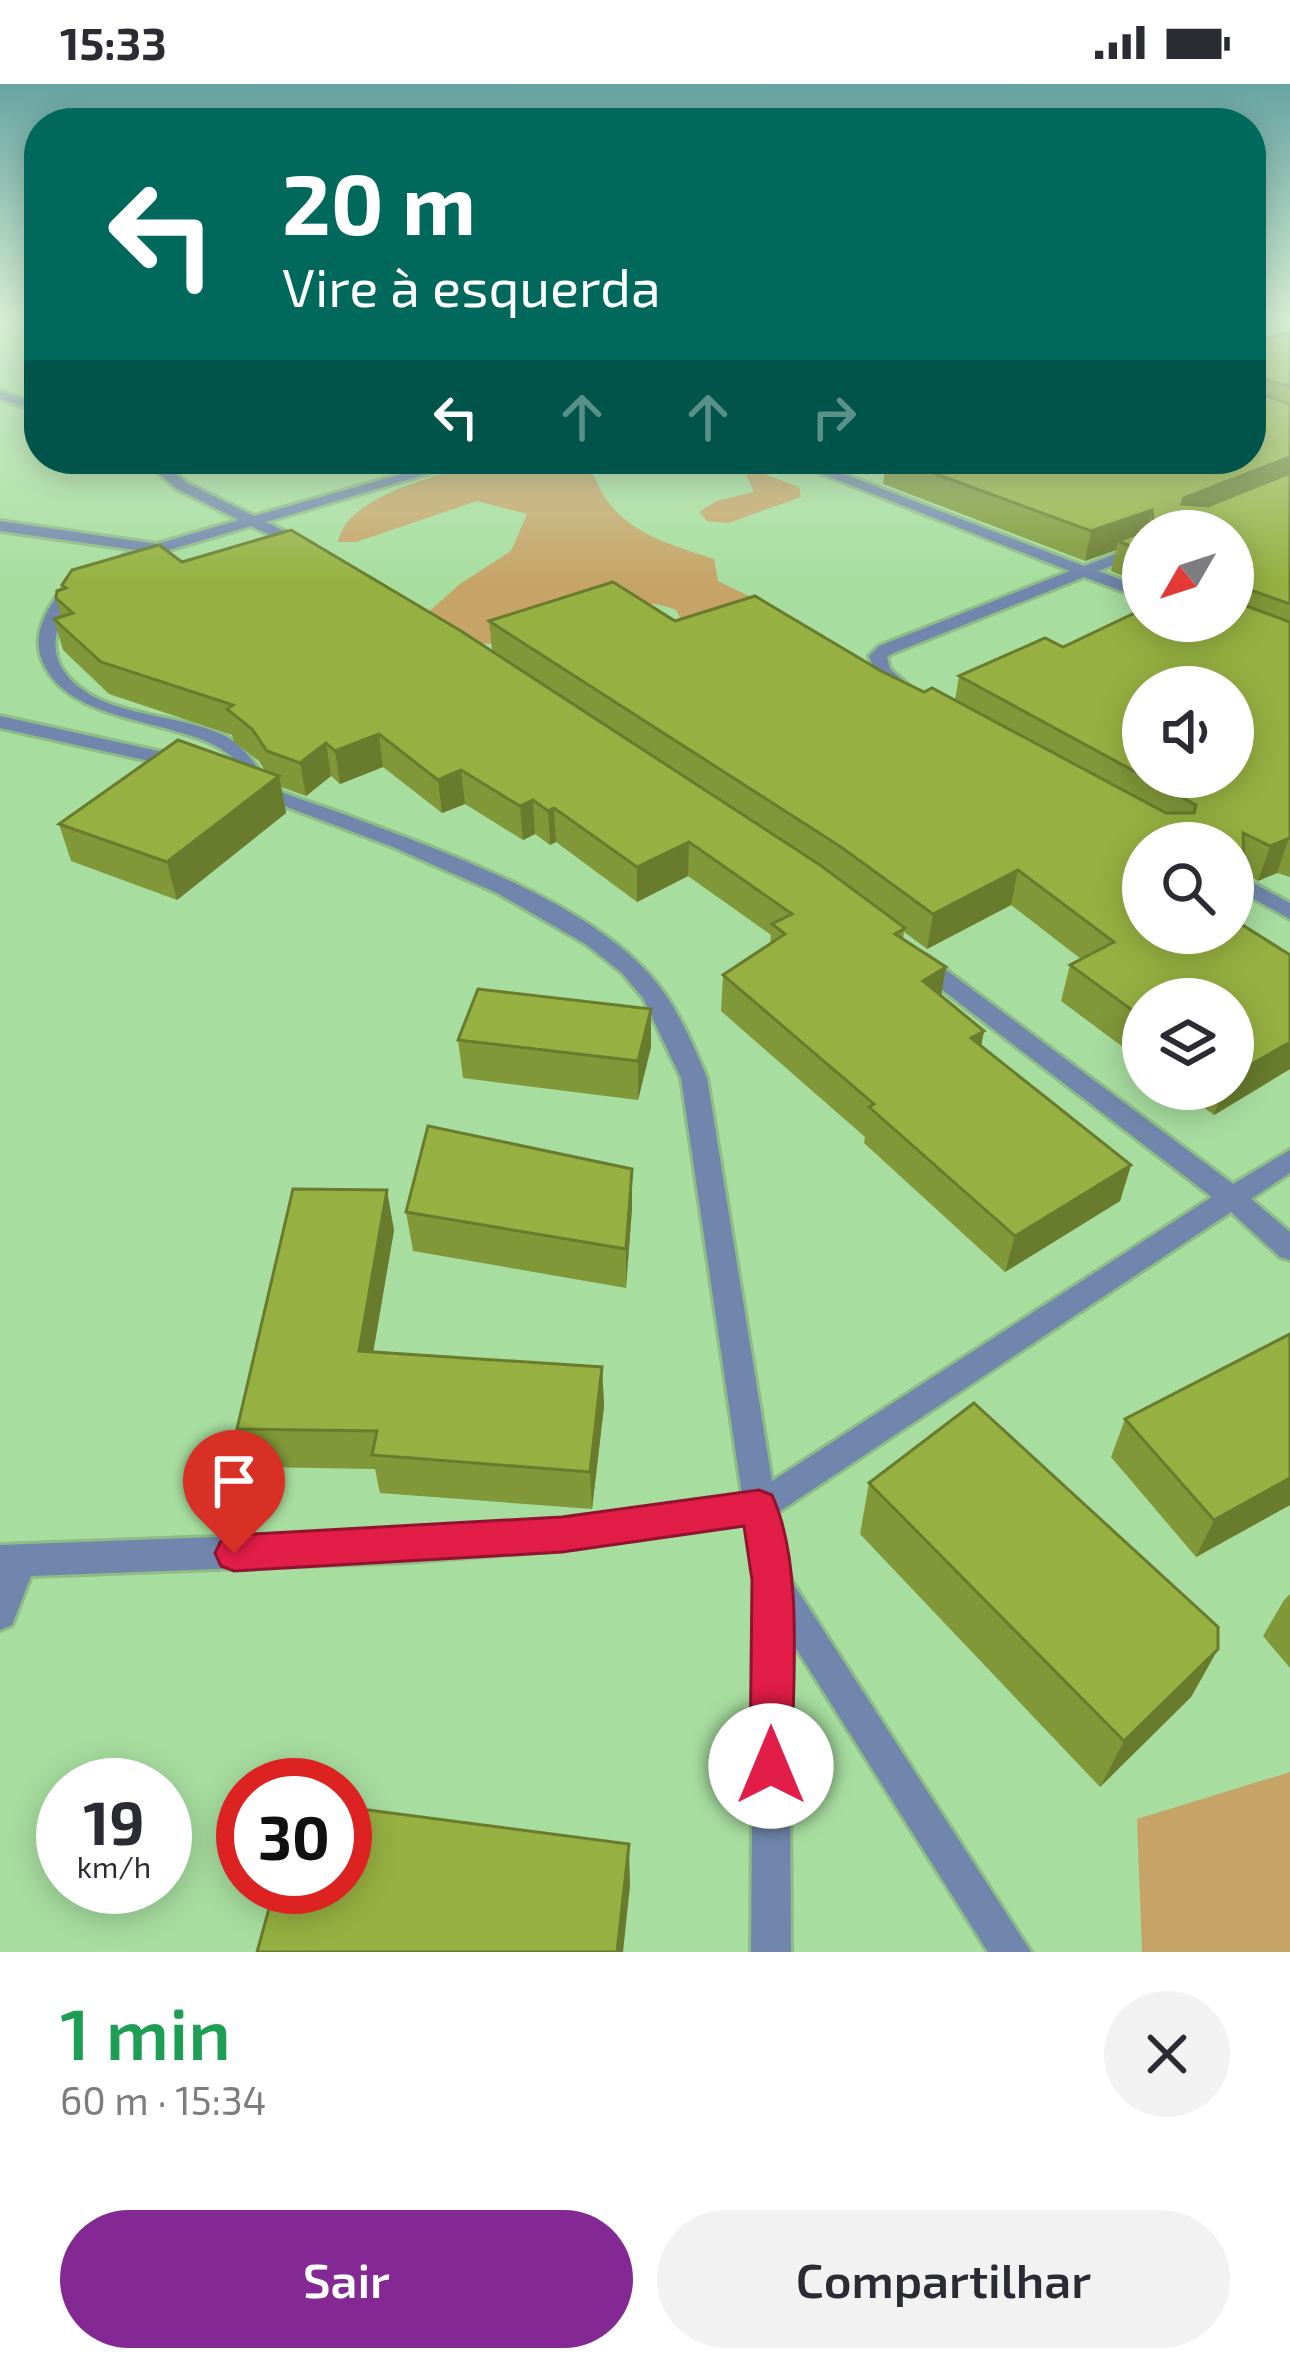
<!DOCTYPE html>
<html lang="pt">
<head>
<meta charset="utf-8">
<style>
	:root { --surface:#fff; --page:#f2f2f3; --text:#2b2b33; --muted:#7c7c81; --accent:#842893 }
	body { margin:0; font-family:"Exo 2",sans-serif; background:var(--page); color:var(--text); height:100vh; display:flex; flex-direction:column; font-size:45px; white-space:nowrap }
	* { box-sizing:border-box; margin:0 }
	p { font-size:39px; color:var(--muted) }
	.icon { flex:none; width:66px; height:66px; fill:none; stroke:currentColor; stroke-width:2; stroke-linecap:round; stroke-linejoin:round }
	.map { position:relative; height:1868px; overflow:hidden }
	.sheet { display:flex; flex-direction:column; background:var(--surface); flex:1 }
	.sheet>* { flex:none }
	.guide { position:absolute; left:24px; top:24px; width:1242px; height:366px; border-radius:48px; box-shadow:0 6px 30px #0003; background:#00695c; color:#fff; overflow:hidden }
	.needle { width:78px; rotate:231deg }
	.buttons { position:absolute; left:1122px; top:426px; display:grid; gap:24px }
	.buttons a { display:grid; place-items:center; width:132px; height:132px; border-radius:50%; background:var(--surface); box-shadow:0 6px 30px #0003; font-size:60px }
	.speed { position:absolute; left:36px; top:1674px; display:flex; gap:24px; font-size:60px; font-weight:700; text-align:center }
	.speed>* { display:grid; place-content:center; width:156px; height:156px; border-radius:50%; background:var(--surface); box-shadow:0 6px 30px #0003; line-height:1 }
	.speed small { font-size:30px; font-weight:400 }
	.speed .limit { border:18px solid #d22; background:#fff; color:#111 }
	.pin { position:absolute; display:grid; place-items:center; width:102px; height:102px; color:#fff; margin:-123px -51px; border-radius:50% 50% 50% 0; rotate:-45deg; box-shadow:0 0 12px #0007 }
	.pin .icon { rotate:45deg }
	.me { position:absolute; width:132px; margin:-66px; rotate:0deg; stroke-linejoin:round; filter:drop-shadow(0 0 9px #0008) }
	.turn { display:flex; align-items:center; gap:42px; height:252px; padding:0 60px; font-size:54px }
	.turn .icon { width:156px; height:156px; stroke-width:2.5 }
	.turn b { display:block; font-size:84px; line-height:102px }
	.lanes { display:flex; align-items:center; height:114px; padding:0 60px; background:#0003; justify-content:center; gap:60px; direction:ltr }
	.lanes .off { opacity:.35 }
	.round { display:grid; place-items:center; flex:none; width:126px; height:126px; border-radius:63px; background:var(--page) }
	.summary { display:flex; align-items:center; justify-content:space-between; height:204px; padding:0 60px }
	h1 { font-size:72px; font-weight:600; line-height:90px; color:#1e9e55 }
	.button { display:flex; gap:24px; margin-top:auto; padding:24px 60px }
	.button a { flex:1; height:138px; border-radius:72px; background:var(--accent); color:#fff; font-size:48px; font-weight:600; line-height:138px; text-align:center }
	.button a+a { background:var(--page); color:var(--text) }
	.status { display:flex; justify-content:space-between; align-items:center; height:84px; padding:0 60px; background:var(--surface); direction:ltr }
	.status svg { height:33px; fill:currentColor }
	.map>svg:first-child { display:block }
</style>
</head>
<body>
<div class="status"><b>15:33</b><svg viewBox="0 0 49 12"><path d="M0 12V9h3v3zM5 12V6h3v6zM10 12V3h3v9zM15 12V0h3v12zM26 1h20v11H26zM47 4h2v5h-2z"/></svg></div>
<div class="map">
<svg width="1290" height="1868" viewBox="0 0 1290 1868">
	<rect width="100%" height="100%" fill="#a7dd9f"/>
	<!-- green -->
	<g fill="#c6a467">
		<path d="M492,375H558L594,392C615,446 662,458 714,475L718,497L755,515L686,544L676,526C604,497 539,575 465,557C452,553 437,538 425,531L460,500L511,467L527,430L477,417L356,458H338C346,409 451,389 492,375Z"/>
		<path d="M759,388L799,403L801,413L728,439L707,437L699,428L716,417L754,408L746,391Z"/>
		<path d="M1290,1688V1868H1142L1137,1735Z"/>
	</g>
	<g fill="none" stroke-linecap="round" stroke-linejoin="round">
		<defs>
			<g id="street">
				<path d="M0,307L39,320V328L0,315Z"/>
				<path d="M142,375H158L187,399L254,432L455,375H477L266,438L313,461V467L307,469L251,442L131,477L123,472L136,466L0,447V437L157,460L239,436L177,405Z"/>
				<path d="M784,375H804L1084,482L1143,459V470L1098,487L1143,504V515L1084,493L891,570L887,573L890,585L915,607L912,611H900L876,591L869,572L879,562L1070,487Z"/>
				<path d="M72,493L86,496C67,522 43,554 63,586C95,634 174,628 221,650C254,665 260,697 277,706C302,717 329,724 354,734C445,768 585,818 650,891C676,920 692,958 707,994L772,1397L1212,1113L910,881L907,876L910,871H926L1233,1100L1290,1066V1089L1251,1115L1290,1148V1176L1280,1173L1231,1128L777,1429L787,1490L1031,1868H988L789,1553L791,1868H751L754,1496L746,1440L562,1466L406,1478L31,1492L12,1541L0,1546V1461L406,1446L562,1436L742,1411L681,994L643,914L622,889L587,861L497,809L393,763L250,709C245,624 74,659 42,576C30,545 53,516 72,493Z"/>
				<path d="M0,632L185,673L195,679L185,685L0,644Z"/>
				<path d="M1233,788L1290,819V835L1233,803Z"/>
			</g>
		</defs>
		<!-- street casing -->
		<use href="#street" stroke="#8dbc86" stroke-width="6"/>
		<!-- street -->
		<use href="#street" fill="#7086ac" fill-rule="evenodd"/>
	</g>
	<!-- wall -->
	<g fill="#819839" fill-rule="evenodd">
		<path d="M1290,248V793L1277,789L1258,797L1239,787L1233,807V759H1143V849H1233V835L1290,871V985L1214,1031L1179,1005H1233V915H1143V978L1061,917L1070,881L1081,875L1011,821L927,865L904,848L903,855L946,883L941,912L984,947L981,962L1131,1081L1120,1117L1005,1188L864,1059L865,1053L721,927L723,891L770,860L771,851L688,792L637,818L556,758L550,761L535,750L523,756L465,720L442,729L383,683L340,700L331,692L306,712L281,703L286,729L177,816L71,777L59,740L178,656L265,687L259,677L234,658L232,651L109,610L63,566L54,535L61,533L56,514L57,507L63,505L62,501L72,486L159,461L182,478L291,446L492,566L489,537L613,498L675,537L755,512L881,587L924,608L932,604L955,616L959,592L1045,554L1063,563L1143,525V537H1233V447H1143V500L1111,487L1116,466L1085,477L883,400L885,384L861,389L846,388L812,375H1251V259ZM1143,603H1233V693H1143Z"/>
		<path d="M651,925V963L638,1016L463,994L458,956Z"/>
		<path d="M632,1124L626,1204L413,1167L406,1128Z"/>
		<path d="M394,1146L373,1268L602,1283L604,1322L592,1425L380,1409L375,1385L249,1383L237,1345Z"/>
		<path d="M1125,1335L1290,1421L1196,1473L1111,1373Z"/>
		<path d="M869,1399L1218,1565L1191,1613L1100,1703L860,1450Z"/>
		<path d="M1290,1510V1584L1263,1552L1284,1516Z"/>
	</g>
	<!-- shaded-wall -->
	<g fill="#697c2e">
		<path d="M1290,373V399L1176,443L1184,414Z"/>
		<path d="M862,375H886L885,384L861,389Z"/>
		<path d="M1152,426L1147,447L1118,457L1116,466L1085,477L1091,447Z"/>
		<path d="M1233,502H1239L1233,524Z"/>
		<path d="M379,650L383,683L340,700L335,667Z"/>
		<path d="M326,659L331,692L306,712L300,679Z"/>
		<path d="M461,686L465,720L442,729L438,696Z"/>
		<path d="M279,692L286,729L177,816L167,778Z"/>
		<path d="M533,716L535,750L523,756L520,722Z"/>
		<path d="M554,724L556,758L550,761L548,727Z"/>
		<path d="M1289,754L1277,789L1258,797L1270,762Z"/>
		<path d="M689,758L688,792L637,818V783Z"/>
		<path d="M1244,773L1233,807V778Z"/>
		<path d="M1018,786L1011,821L927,865L933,830Z"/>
		<path d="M946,883L940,918L923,897Z"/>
		<path d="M651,925V963L638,1016V977Z"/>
		<path d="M984,947L977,983L971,954Z"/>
		<path d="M1290,958V985L1214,1031L1223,1005H1233V991Z"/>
		<path d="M1131,1081L1120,1117L1005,1188L1015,1152Z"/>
		<path d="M632,1085V1124L626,1204V1165Z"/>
		<path d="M387,1106L394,1146L367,1305L359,1267Z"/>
		<path d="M602,1283L604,1322L592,1425L590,1388Z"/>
		<path d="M1290,1394V1421L1196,1473L1214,1436Z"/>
		<path d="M1218,1565L1191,1613L1100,1703L1124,1657Z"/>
		<path d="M629,1760L630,1802L623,1868H617Z"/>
	</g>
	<!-- building -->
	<g fill="#96b142" stroke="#697c2e" stroke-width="3">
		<path d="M1290,248V303L1259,293L1254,297V308L1290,320V373L1184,414L1182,420L1208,422L1290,389V520L1239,502H1233V447H1143V467L1118,457L1154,443L1152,426L1091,447L895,375H1251V259Z"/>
		<path d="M291,446L461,547L820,781L905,844L895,850L946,883L923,897L984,947L971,954L1131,1081L1015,1152L869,1023L874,1020L723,891L785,850L772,840L792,830L689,758L637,783L554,724L548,727L533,716L520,722L461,686L438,696L379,650L335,667L326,659L300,679L267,667L252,645L227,625L233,621L101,578L54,535L73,529L56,514L57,507L66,504L62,501L72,486L159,461L182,478Z"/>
		<path d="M613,498L675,537L755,512L881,587L924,608L932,604L1166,729H1194L1196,721L1145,693H1233V603H1143V692L959,592L1045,554L1063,563L1143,525V537H1233V517L1290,538V754L1270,762L1243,749L1244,773L1233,778V759H1143V849H1233V835L1290,871V958L1233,991V915H1143V934L1070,881L1114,858L1018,786L933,830L841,763L489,537Z"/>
		<path d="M178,656L279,692L167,778L59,740Z"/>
		<path d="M478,905L651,925L638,977L458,956Z"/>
		<path d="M428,1042L632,1085L626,1165L406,1128Z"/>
		<path d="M293,1105L387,1106L359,1267L602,1283L590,1388L372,1371L377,1347L237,1345Z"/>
		<path d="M1290,1250V1394L1214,1436L1125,1335Z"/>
		<path d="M974,1319L1218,1543V1565L1124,1657L869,1399Z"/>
		<path d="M345,1723L629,1760L617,1868H257L275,1803H345Z"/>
	</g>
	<!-- sky -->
	<linearGradient id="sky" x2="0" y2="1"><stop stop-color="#66a4a2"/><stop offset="0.47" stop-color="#d7f0d4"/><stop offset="1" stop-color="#d7f0d4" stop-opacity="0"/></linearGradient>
	<rect width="1290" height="497" fill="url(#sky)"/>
	<!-- route -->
	<path fill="#e11d48" stroke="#92132f" stroke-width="3" d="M759,1406L772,1411C805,1483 792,1602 792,1682L786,1697L771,1703L756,1697L750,1682L752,1496L744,1442L562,1468L234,1487L221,1482L215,1469L221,1457L234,1451L562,1433Z"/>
</svg>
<div class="buttons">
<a><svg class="needle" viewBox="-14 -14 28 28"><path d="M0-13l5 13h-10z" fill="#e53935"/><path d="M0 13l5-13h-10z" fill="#7c7c81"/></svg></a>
<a><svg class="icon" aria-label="sound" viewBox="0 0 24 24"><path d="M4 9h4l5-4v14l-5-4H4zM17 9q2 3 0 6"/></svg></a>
<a><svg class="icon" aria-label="search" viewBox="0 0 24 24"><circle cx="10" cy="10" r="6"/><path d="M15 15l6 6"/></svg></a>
<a><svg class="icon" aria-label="layers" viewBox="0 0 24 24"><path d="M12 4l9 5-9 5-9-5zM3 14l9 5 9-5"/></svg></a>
</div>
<div class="speed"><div>19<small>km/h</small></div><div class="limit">30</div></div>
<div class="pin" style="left:234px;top:1469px;background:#d93025"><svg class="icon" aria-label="arrive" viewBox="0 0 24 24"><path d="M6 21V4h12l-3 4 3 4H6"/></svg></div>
<svg class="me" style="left:771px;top:1682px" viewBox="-20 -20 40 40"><circle r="19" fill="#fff"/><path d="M0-13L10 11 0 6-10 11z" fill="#e11d48"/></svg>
<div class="guide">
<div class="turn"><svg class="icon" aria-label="left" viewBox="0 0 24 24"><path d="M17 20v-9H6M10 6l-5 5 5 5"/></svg><div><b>20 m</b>Vire à esquerda</div></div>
<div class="lanes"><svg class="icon" aria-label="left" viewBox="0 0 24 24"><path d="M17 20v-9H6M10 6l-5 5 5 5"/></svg><svg class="icon off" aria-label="ahead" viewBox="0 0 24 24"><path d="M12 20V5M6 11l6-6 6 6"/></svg><svg class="icon off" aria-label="ahead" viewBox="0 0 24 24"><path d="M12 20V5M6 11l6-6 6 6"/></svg><svg class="icon off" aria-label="right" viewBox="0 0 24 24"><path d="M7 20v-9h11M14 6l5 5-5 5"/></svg></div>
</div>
</div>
<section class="sheet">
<div class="summary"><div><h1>1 min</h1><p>60 m · 15:34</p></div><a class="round"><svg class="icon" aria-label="close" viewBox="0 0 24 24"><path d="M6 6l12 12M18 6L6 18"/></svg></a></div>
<div class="button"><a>Sair</a><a>Compartilhar</a></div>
</section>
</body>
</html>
